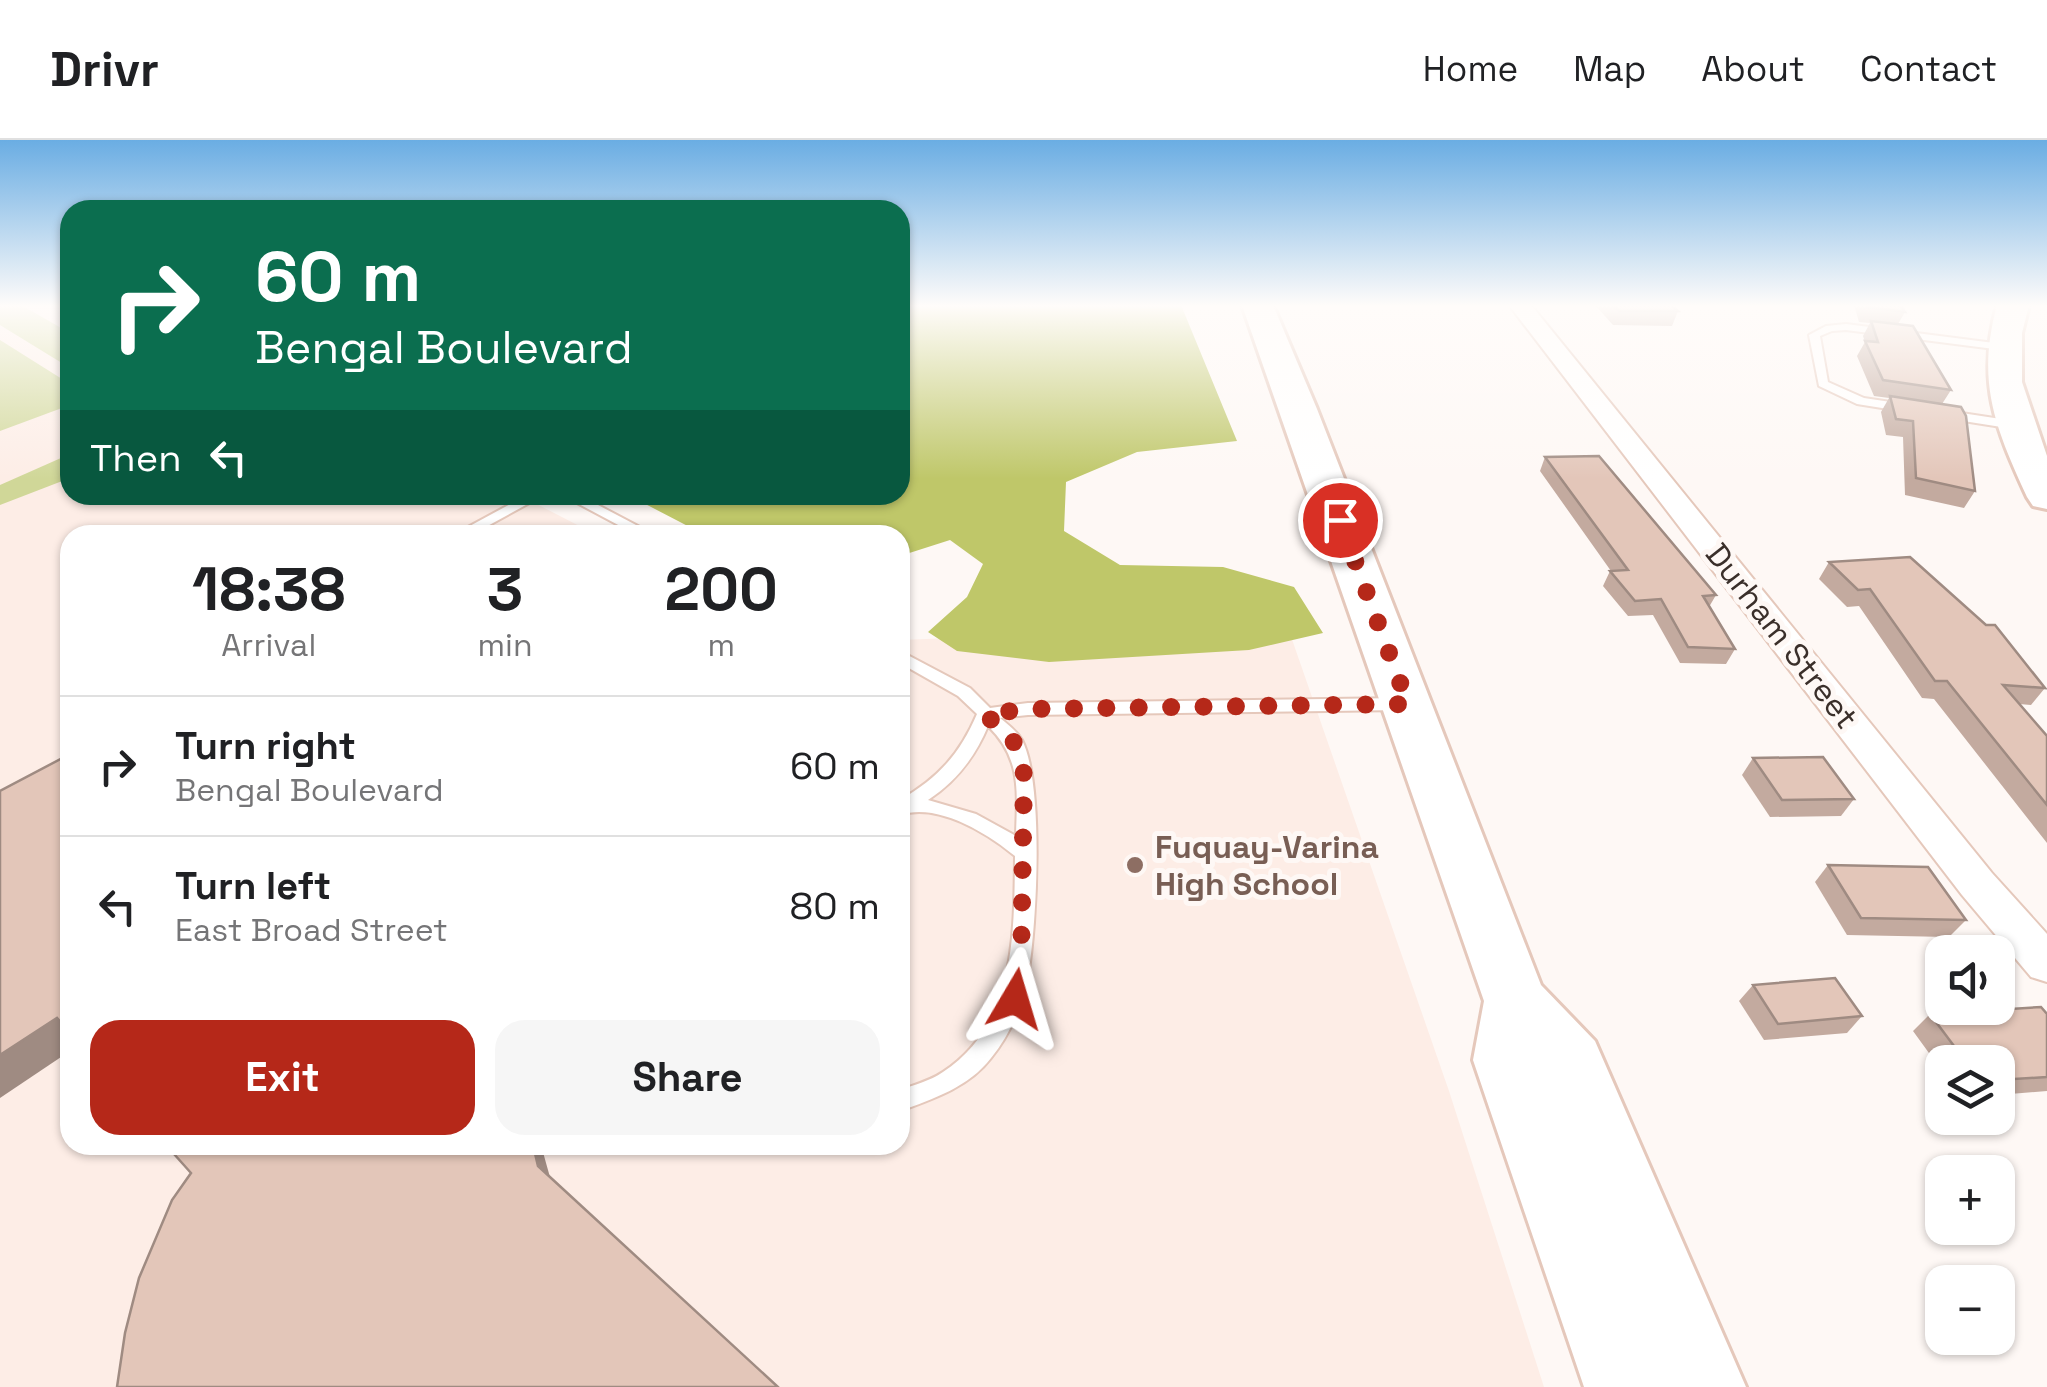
<!DOCTYPE html>
<html lang="en">
<head>
<meta charset="utf-8">
<style>
	:root { --surface:#fff; --page:#f6f6f6; --text:#202124; --muted:#757577; --line:#e0e0e0; --accent:#b52819 }
	body { margin:0; font-family:"Space Grotesk",sans-serif; background:var(--page); color:var(--text); height:100vh; display:flex; flex-direction:column; font-size:38px; white-space:nowrap }
	* { box-sizing:border-box; margin:0 }
	p { font-size:32px; color:var(--muted) }
	.icon { flex:none; width:55px; height:55px; fill:none; stroke:currentColor; stroke-width:2; stroke-linecap:round; stroke-linejoin:round }
	.map { position:relative; flex:1; overflow:hidden }
	.panel { position:absolute; left:60px; top:385px; width:850px; height:630px; display:flex; flex-direction:column; background:var(--surface); border-radius:30px; box-shadow:0 2px 8px #0004 }
	.panel>* { flex:none }
	.banner { position:absolute; left:60px; top:60px; width:850px; height:305px; border-radius:30px; box-shadow:0 2px 8px #0004; background:#0b6e4f; color:#fff; overflow:hidden }
	.fabs { position:absolute; left:1925px; top:795px; display:grid; gap:20px }
	.fabs a { display:grid; place-items:center; width:90px; height:90px; border-radius:20px; background:var(--surface); box-shadow:0 2px 8px #0004; font-size:50px }
	.pin { position:absolute; display:grid; place-items:center; width:85px; height:85px; color:#fff; margin:-42px; border:5px solid #fff; border-radius:50%; box-shadow:0 2px 10px #0007 }
	.me { position:absolute; width:110px; margin:-55px; rotate:7deg; stroke-linejoin:round; filter:drop-shadow(0 0 8px #0008) }
	.turn { display:flex; align-items:center; gap:35px; height:210px; padding:0 30px; font-size:45px }
	.turn .icon { width:130px; height:130px; stroke-width:2.5 }
	.turn b { display:block; font-size:70px; line-height:85px }
	.then { display:flex; align-items:center; height:95px; padding:0 30px; background:#0003; gap:20px; font-size:38px }
	.eta { display:flex; justify-content:space-evenly; align-items:center; height:170px; text-align:center }
	.eta b { font-size:60px; font-weight:600; line-height:70px }
	.action { display:flex; gap:20px; margin-top:auto; padding:20px 30px }
	.action a { flex:1; height:115px; border-radius:30px; background:var(--accent); color:#fff; font-size:40px; font-weight:600; line-height:115px; text-align:center }
	.action a+a { background:var(--page); color:var(--text) }
	ul { padding:0; list-style:none }
	li { display:flex; align-items:center; gap:30px; height:140px; padding:0 30px; border-top:2px solid var(--line) }
	li div { flex:1 }
	li b { display:block; font-size:38px }
	li em { font-style:normal }
	header { display:flex; align-items:center; gap:60px; box-sizing:border-box; height:140px; padding:0 50px; background:var(--surface); border-bottom:2px solid var(--line) }
	header strong { font-size:48px }
	nav { display:flex; gap:55px; margin-inline-start:auto; font-size:35px }
	.map>svg:first-child { display:block }
</style>
</head>
<body>
<header>
<strong>Drivr</strong>
<nav><a>Home</a><a>Map</a><a>About</a><a>Contact</a></nav>
</header>
<div class="map">
<svg width="2047" height="1247" viewBox="0 0 2047 1247">
	<rect width="100%" height="100%" fill="#fef8f5"/>
	<!-- built -->
	<path fill="#fdede6" d="M0,165H70V355H519L597,395H70V1005H900V500L1287,485L1449,951L1544,1247H0Z"/>
	<!-- green -->
	<g fill="#d0d798">
		<path d="M0,165H21L70,193V228L0,185Z"/>
		<path d="M0,200L70,244V265L0,291Z"/>
		<path d="M70,314V338L0,365V345Z"/>
	</g>
	<!-- forest -->
	<path fill="#bfc769" d="M900,165H1181L1237,301L1137,312L1066,342L1064,391L1120,425L1223,427L1294,447L1323,493L1249,510L1049,522L957,511L928,492L967,457L983,424L950,400L900,416V395H705L628,355H900Z"/>
	<g fill="none" stroke-linecap="round" stroke-linejoin="round">
		<defs>
			<g id="lane">
				<path d="M1846,184L2002,204L2008,207L2002,210L1846,190L1832,191L1820,196L1828,242L1864,258L1911,265L1913,268L1907,272L1857,264L1819,246L1809,195L1826,186Z"/>
				<path d="M1942,270L2014,281L2020,285L2014,289L1938,277V271Z"/>
				<path d="M527,355H544L471,395L455,394Z"/>
				<path d="M562,355H579L655,395H637Z"/>
				<path d="M900,511L970,548L990,568L1028,563L1404,558L1412,564L1404,570L1028,575L1000,578C1007,584 1017,591 1022,600C1044,643 1037,785 1028,835C1023,864 1010,895 991,918C969,947 933,959 900,971V950C914,945 930,941 943,932C1016,884 1014,795 1015,716C987,693 937,662 900,675V660C938,638 960,614 977,574L958,556L900,523ZM988,586C1022,619 1017,652 1016,696L976,674L928,660C957,641 975,617 988,586Z"/>
			</g>
			<path id="street" d="M1509,165H1531L1992,733L2047,794V842L2031,837L1962,755Z"/>
			<g id="secondary">
				<path d="M1242,165H1273L1317,269L1541,845L1595,901L1746,1247H1584L1473,920L1484,861Z"/>
				<path d="M1997,165H2029L2022,193V242L2047,316V369L2033,366L2027,357C1995,287 1976,242 1997,165Z"/>
			</g>
		</defs>
		<!-- lane casing -->
		<use href="#lane" stroke="#e5c8bb" stroke-width="4"/>
		<!-- street casing -->
		<use href="#street" stroke="#e5c8bb" stroke-width="4"/>
		<!-- secondary casing -->
		<use href="#secondary" stroke="#e5c8bb" stroke-width="6"/>
		<!-- lane -->
		<use href="#lane" fill="#fff" fill-rule="evenodd"/>
		<!-- street -->
		<use href="#street" fill="#fff" fill-rule="evenodd"/>
		<!-- secondary -->
		<use href="#secondary" fill="#fff" fill-rule="evenodd"/>
	</g>
	<!-- wall -->
	<g fill="#c3aa9f">
		<path d="M1595,165H1671L1678,171L1672,186L1613,185Z"/>
		<path d="M1854,165H1900L1905,172L1898,184L1951,250L1942,264L1975,351L1964,368L1905,355L1903,297L1886,295L1881,272L1889,258L1874,256L1857,216L1865,202L1863,196L1870,183L1859,182Z"/>
		<path d="M1545,317L1716,455L1709,467L1735,509L1726,524L1680,523L1653,475L1628,476L1603,446L1610,431H1611L1540,331Z"/>
		<path d="M1829,422L2045,548L2031,565L2019,564L2047,596V703L1934,559L1922,558L1859,466L1847,467L1819,439Z"/>
		<path d="M1753,618L1854,659L1841,676L1770,677L1742,635Z"/>
		<path d="M1828,725L1966,780L1949,797L1847,795L1815,742Z"/>
		<path d="M1753,845L1862,876L1847,893L1764,900L1739,861Z"/>
		<path d="M1930,874H2047V951L1998,955V922H1942V931L1913,891Z"/>
	</g>
	<!-- shaded-wall -->
	<g fill="#9f8b82">
		<path d="M57,878L70,890V911L0,958V915Z"/>
		<path d="M533,1005H541L553,1048L538,1026Z"/>
	</g>
	<!-- building -->
	<g fill="#e3c6b9" stroke="#9f8b82" stroke-width="2.5">
		<path d="M1613,165H1671L1678,171H1619Z"/>
		<path d="M1866,165H1900L1905,172L1867,167Z"/>
		<path d="M1871,181L1913,186L1951,250L1883,240L1865,201L1878,202Z"/>
		<path d="M1890,256L1961,267L1966,276L1975,351L1916,338L1913,281L1896,279Z"/>
		<path d="M1599,316L1716,455L1703,456L1735,509L1688,507L1661,459L1635,461L1610,431L1628,430L1545,317Z"/>
		<path d="M1910,417L1986,485H1995L2045,548L2003,545L2047,596V665L1947,541H1935L1870,449L1858,450L1829,422Z"/>
		<path d="M70,614V893L57,878L0,915V651Z"/>
		<path d="M1823,617L1854,659L1782,660L1753,618Z"/>
		<path d="M1828,725L1928,727L1966,780L1861,778Z"/>
		<path d="M1835,838L1862,876L1778,884L1753,845Z"/>
		<path d="M2041,867L2047,874V937L1998,940V922H1966L1930,874Z"/>
		<path d="M166,1005H533L538,1026L778,1247H117L125,1193L139,1138L172,1060L191,1033Z"/>
	</g>
	<!-- sky -->
	<linearGradient id="sky" x2="0" y2="1"><stop stop-color="#6aade3"/><stop offset="0.49" stop-color="#fffcfa"/><stop offset="1" stop-color="#fffcfa" stop-opacity="0"/></linearGradient>
	<rect width="2047" height="339" fill="url(#sky)"/>
	<g fill="none" stroke-linecap="round" stroke-linejoin="round">
		<!-- route -->
		<path stroke="#b52819" stroke-width="18" stroke-dasharray="0 32.4" d="M1015,859L1021,829L1024,634L1013,600L985,574L1028,569L1408,564L1340,380"/>
	</g>
	<!-- markers -->
	<circle fill="#8d6e63" stroke="#fef8f5" stroke-width="4" cx="1135" cy="725" r="10"/>
	<g text-anchor="middle" stroke-width="10" stroke-linejoin="round" paint-order="stroke">
		<!-- street labels -->
		<g font-size="32" fill="#3a2f2a" stroke="#fef8f5">
			<text transform="translate(1782 496) rotate(52)" y="11">Durham Street</text>
		</g>
		<!-- education labels -->
		<g font-size="32" font-weight="bold" fill="#785e54" stroke="#fef8f5" text-anchor="start">
			<text x="1155" y="718">Fuquay-Varina<tspan x="1155" dy="37">High School</tspan></text>
		</g>
	</g>
</svg>
<div class="fabs">
<a><svg class="icon" aria-label="sound" viewBox="0 0 24 24"><path d="M4 9h4l5-4v14l-5-4H4zM17 9q2 3 0 6"/></svg></a>
<a><svg class="icon" aria-label="layers" viewBox="0 0 24 24"><path d="M12 4l9 5-9 5-9-5zM3 14l9 5 9-5"/></svg></a>
<a>+</a>
<a>−</a>
</div>
<div class="pin" style="left:1340px;top:380px;background:#d93025"><svg class="icon" aria-label="arrive" viewBox="0 0 24 24"><path d="M6 21V4h12l-3 4 3 4H6"/></svg></div>
<svg class="me" style="left:1015px;top:859px" viewBox="-20 -20 40 40"><path d="M0-17L14 15 0 8-14 15z" fill="#b52819" stroke="#fff" stroke-width="4"/></svg>
<div class="banner">
<div class="turn"><svg class="icon" aria-label="right" viewBox="0 0 24 24"><path d="M7 20v-9h11M14 6l5 5-5 5"/></svg><div><b>60 m</b>Bengal Boulevard</div></div>
<div class="then">Then<svg class="icon" aria-label="left" viewBox="0 0 24 24"><path d="M17 20v-9H6M10 6l-5 5 5 5"/></svg></div>
</div>
<section class="panel">
<div class="eta">
<div><b>18:38</b><p>Arrival</p></div>
<div><b>3</b><p>min</p></div>
<div><b>200</b><p>m</p></div>
</div>
<ul>
<li><svg class="icon" aria-label="right" viewBox="0 0 24 24"><path d="M7 20v-9h11M14 6l5 5-5 5"/></svg><div><b>Turn right</b><p>Bengal Boulevard</p></div><em>60 m</em></li>
<li><svg class="icon" aria-label="left" viewBox="0 0 24 24"><path d="M17 20v-9H6M10 6l-5 5 5 5"/></svg><div><b>Turn left</b><p>East Broad Street</p></div><em>80 m</em></li>
</ul>
<div class="action"><a>Exit</a><a>Share</a></div>
</section>
</div>
</body>
</html>
